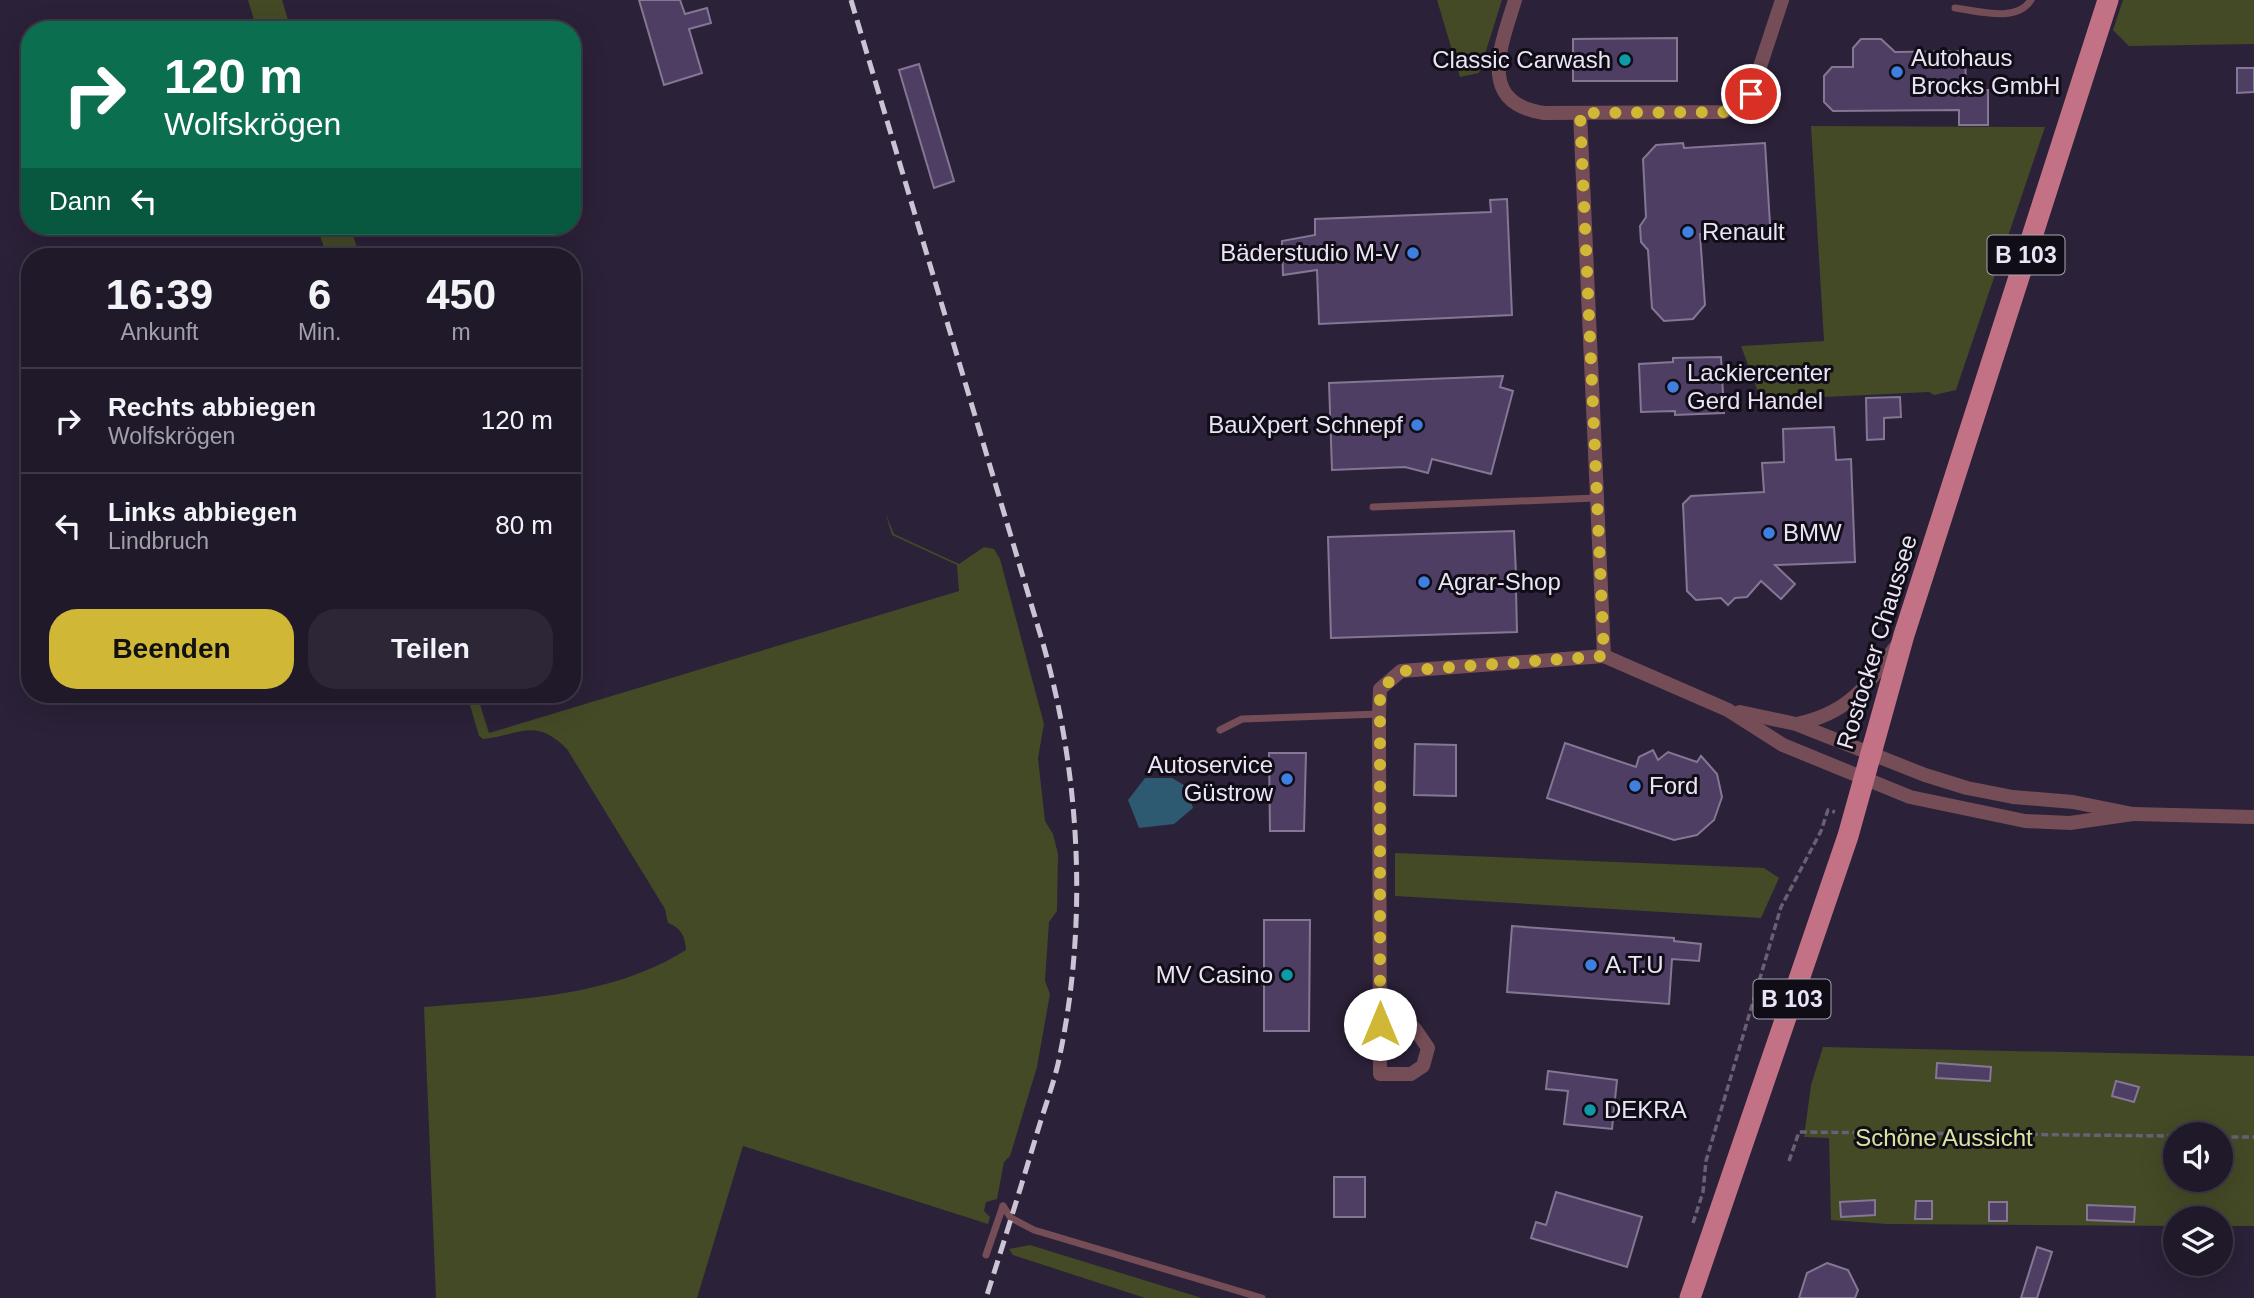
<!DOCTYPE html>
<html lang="de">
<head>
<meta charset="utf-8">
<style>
	:root { --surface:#20192a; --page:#2d2636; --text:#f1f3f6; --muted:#a2a0a8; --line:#3d3847; --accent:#d1b736 }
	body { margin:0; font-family:Helvetica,sans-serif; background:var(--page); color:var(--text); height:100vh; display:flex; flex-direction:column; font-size:26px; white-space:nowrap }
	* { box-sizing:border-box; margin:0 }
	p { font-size:23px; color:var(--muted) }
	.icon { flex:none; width:38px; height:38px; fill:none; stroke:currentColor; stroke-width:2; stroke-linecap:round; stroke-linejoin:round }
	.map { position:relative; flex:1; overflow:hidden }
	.drawer { position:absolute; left:21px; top:248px; width:560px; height:455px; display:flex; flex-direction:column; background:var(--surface); border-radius:28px; box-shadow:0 7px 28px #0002,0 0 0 2px var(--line) }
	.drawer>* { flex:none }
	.banner { position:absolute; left:21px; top:21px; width:560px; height:214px; border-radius:28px; box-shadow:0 7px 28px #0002,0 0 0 2px var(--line); background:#0b6e4f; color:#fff; overflow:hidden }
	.controls { position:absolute; left:2163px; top:1122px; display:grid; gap:14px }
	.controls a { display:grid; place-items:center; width:70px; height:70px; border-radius:50%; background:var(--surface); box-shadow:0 7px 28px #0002,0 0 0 2px var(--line); font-size:35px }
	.pin { position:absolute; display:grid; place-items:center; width:60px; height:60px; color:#fff; margin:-30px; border:4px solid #fff; border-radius:50%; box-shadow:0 2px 7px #0007 }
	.me { position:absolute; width:77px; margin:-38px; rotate:0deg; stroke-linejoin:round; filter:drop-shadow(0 0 5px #0008) }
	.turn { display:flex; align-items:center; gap:24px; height:147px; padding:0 28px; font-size:32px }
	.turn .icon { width:91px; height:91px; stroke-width:2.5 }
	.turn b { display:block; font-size:49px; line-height:60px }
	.then { display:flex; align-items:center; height:66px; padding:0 28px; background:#0003; gap:14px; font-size:26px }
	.eta { display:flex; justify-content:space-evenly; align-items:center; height:119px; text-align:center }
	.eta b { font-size:42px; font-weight:700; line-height:49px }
	.button { display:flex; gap:14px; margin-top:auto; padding:14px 28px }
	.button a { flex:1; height:80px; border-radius:28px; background:var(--accent); color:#111; font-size:28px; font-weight:700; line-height:80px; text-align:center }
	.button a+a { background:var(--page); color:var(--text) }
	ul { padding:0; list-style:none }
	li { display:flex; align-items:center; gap:21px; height:105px; padding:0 28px; border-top:2px solid var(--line) }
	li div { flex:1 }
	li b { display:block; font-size:26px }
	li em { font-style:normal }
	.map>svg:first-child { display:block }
</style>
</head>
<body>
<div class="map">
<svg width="2254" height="1298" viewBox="0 0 2254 1298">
	<rect width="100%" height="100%" fill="#2b2138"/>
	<!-- green -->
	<g fill="#444926" fill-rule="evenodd">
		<path d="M248,0H282L291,30H257Z"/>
		<path d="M1437,0H1502L1479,73L1460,77Z"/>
		<path d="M2123,0H2254V44L2129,46L2113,30Z"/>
		<path d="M1811,126L2045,127L1956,390L1934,395L1929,392L1761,400L1741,346L1824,341Z"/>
		<path d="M317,226H350L360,257H327Z"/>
		<path d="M885,512L894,534L959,564L984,547L994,549L1000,559L1044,724L1038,758L1045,821L1053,834L1058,854L1057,911L1049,922L1045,981L1050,994L1037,1067L1010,1156L1004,1162L997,1199L986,1202L984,1211L990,1217L988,1224L743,1146L697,1298H436L424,1007C515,999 607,999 686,950C685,936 681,928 668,923L665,909L567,749C535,717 520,735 483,739L479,736L467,695H477L489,733L959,591L957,565L892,535Z"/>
		<path d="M1395,853L1764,868L1779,878L1761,918L1395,896Z"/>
		<path d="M1823,1047L2254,1056V1226H2221V1218H2175V1226L1887,1224L1831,1220L1829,1138L1804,1137L1811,1085ZM2175,1134H2221V1180H2175Z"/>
		<path d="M1030,1245L1202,1298H1145L1013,1255L1009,1249Z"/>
	</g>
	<!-- water -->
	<path fill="#2d5a71" d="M1145,778H1172L1187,787L1193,808L1174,824L1139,828L1128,800Z"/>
	<!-- building -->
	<g fill="#4e3e63" stroke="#837793" stroke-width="2">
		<path d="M639,0H680L685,14L707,8L711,23L689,29L702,73L664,85Z"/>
		<path d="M1677,38V81H1573V39Z"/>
		<path d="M1861,39H1881L1895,52L1965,51L1966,90H1988V125H1959V110L1833,111L1824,102V76L1832,67H1853V48Z"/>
		<path d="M919,64L954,181L934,188L899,70Z"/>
		<path d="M2237,68H2254V92L2237,93Z"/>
		<path d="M1683,143L1684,148L1765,143L1770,224L1763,230L1700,234L1705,305L1693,319L1664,321L1652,308L1648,250L1641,242L1640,226L1646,217L1643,159L1656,145Z"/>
		<path d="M1507,199L1512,315L1319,324L1317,270L1283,275L1282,241L1315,235V219L1491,212L1490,200Z"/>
		<path d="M1721,357L1724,413L1675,415V411L1641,412L1639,364L1673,362V358Z"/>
		<path d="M1503,376L1500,387L1513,391L1491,474L1432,459L1428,473L1405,467L1332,470L1329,383Z"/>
		<path d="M1900,397L1901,417L1884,418V439L1867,440L1866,398Z"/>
		<path d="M1834,427L1836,460L1851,459L1855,562L1775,565L1795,584L1781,599L1761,581L1747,597L1735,598L1728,605L1721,598L1696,600L1687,591L1683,504L1691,496L1764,492L1762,463L1784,462L1783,429Z"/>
		<path d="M1514,531L1516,574H1519V590H1516L1517,632L1331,638L1328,537Z"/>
		<path d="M1565,743L1636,767L1639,757L1653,750L1658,760L1668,752L1697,762L1701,756L1717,774L1722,797L1714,820L1697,835L1674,840L1547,798Z"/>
		<path d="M1415,744L1456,745V796L1414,795Z"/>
		<path d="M1269,753H1306L1304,831H1270Z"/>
		<path d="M1264,920H1310L1309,1031H1264Z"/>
		<path d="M1512,926L1674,938V941L1701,944L1699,961L1672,959L1669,1004L1507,992Z"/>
		<path d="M1937,1063L1991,1067L1990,1081L1936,1078Z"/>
		<path d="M1548,1071L1617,1080L1612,1129L1564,1124L1568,1091L1546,1089Z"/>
		<path d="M2116,1081L2139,1087L2134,1102L2112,1096Z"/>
		<rect x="1334" y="1177" width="31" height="40"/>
		<path d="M1556,1192L1642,1217L1627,1267L1531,1238L1536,1222L1546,1225Z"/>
		<path d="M1875,1200V1215L1841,1217L1840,1202Z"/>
		<path d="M1916,1201H1932V1219H1915Z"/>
		<rect x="1989" y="1202" width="18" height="19"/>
		<path d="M2087,1205L2135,1207L2134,1222L2087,1220Z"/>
		<path d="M2037,1247L2052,1252L2037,1298H2021Z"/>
		<path d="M1827,1263L1848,1270L1858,1290L1855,1298H1799L1807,1273Z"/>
	</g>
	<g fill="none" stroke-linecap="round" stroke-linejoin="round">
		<!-- path -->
		<g stroke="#696075" stroke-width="3.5" stroke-dasharray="7 3.5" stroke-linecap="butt">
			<path d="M2221,1137H2254"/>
			<path d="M1789,1161L1799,1132L2175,1136"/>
			<path d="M1693,1223L1703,1192L1706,1161L1781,907L1821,831L1828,810L1835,812"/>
		</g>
		<!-- lane -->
		<g stroke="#754d56" stroke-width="7">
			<path d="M1955,8C1978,11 2017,23 2031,0"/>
			<path d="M1373,507L1596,498"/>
			<path d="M1220,730L1242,719L1379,714"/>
			<path d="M1003,1206L1011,1218L1034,1230L1262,1298"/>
			<path d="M986,1255L1003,1206"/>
		</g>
		<!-- street -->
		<g stroke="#754d56" stroke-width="14">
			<path d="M1515,0C1501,46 1476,103 1544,113L1724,112L1751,94L1782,0"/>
			<path d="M1580,113L1604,656"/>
			<path d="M1740,712L1796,724L1925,775L1967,788L2013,797L2073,802L2133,814L2254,817"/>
			<path d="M1797,724C1852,712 1866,685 1898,644"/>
			<path d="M1379,991L1415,1029L1428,1048L1423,1066L1411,1074H1380L1379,714L1380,689L1401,671L1604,656L1728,710L1783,745L1910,797L2025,821L2070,823L2133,814"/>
		</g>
		<!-- primary -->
		<path stroke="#c37285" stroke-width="21" d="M1690,1298L1848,836L1904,635L2108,0"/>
		<!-- rail -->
		<path stroke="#cbc4d5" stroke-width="5" stroke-dasharray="14 7" stroke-linecap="butt" d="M851,0L1044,647C1081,780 1088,928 1058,1064C1052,1089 1042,1115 1035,1140C1019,1193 1003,1245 986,1298"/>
	</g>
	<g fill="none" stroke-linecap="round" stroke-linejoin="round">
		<!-- route -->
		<path stroke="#d1b736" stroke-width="12" stroke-dasharray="0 21.6" d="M1380,1024V690L1401,671L1604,656L1580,113L1724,112L1751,94"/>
	</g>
	<!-- markers -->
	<g fill="#0f9aa8" stroke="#110d17" stroke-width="2.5">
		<circle cx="1625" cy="60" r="7"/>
		<circle cx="1287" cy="975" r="7"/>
		<circle cx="1590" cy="1110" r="7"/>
	</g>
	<g fill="#3f7fe0" stroke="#110d17" stroke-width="2.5">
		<circle cx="1897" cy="72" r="7"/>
		<circle cx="1688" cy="232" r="7"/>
		<circle cx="1413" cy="253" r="7"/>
		<circle cx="1673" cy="387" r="7"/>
		<circle cx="1417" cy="425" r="7"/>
		<circle cx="1769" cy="533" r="7"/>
		<circle cx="1424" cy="582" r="7"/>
		<circle cx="1287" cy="779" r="7"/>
		<circle cx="1635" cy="786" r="7"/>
		<circle cx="1591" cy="965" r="7"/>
	</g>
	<g text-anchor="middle" stroke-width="6" stroke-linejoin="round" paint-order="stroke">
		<!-- shield labels -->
		<g fill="#110d17" stroke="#a9a4b2" stroke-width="2">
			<rect x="1987.5" y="235.5" width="77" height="39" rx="5"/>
			<rect x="1753.5" y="979.5" width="77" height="39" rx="5"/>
		</g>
		<g font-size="23" font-weight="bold" fill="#eae4f4">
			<text x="2026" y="263">B 103</text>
			<text x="1792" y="1007">B 103</text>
		</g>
		<!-- poi labels -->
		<g font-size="24" fill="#eae4f4" stroke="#110d17" text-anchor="start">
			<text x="1911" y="66">Autohaus<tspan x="1911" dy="28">Brocks GmbH</tspan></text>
			<text x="1611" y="68" text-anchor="end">Classic Carwash</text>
			<text x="1702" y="240">Renault</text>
			<text x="1399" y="261" text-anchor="end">Bäderstudio M-V</text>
			<text x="1687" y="381">Lackiercenter<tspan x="1687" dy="28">Gerd Handel</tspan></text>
			<text x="1403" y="433" text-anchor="end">BauXpert Schnepf</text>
			<text x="1783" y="541">BMW</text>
			<text x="1438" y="590">Agrar-Shop</text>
			<text x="1273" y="773" text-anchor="end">Autoservice<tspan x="1273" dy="28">Güstrow</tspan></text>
			<text x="1649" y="794">Ford</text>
			<text x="1605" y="973">A.T.U</text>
			<text x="1273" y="983" text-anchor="end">MV Casino</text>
			<text x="1604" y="1118">DEKRA</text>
		</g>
		<!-- street labels -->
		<g font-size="24" fill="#eae4f4" stroke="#110d17">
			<text transform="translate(1877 642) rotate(-73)" y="8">Rostocker Chaussee</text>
		</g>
		<!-- park labels -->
		<g font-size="24" fill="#dae59e" stroke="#110d17">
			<text x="1944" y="1146">Schöne Aussicht</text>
		</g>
	</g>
</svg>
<div class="controls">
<a><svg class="icon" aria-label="sound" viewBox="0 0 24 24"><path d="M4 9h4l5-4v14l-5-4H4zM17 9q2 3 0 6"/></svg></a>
<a><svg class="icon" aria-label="layers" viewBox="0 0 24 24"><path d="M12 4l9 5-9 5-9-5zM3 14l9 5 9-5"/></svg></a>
</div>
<div class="pin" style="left:1751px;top:94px;background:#d93025"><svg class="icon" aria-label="arrive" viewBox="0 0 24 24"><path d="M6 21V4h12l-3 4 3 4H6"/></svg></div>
<svg class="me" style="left:1380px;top:1024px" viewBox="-20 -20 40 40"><circle r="19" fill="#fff"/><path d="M0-13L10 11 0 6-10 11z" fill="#d1b736"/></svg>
<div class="banner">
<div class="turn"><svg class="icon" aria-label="right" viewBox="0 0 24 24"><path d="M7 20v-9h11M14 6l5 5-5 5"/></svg><div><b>120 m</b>Wolfskrögen</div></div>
<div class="then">Dann<svg class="icon" aria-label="left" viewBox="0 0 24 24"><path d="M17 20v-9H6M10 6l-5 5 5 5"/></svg></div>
</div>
<section class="drawer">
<div class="eta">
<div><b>16:39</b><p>Ankunft</p></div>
<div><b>6</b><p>Min.</p></div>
<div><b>450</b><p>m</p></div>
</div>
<ul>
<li><svg class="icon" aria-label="right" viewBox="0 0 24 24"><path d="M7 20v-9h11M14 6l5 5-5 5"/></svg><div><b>Rechts abbiegen</b><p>Wolfskrögen</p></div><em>120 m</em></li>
<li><svg class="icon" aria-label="left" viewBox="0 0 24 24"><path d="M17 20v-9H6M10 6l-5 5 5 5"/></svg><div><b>Links abbiegen</b><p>Lindbruch</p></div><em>80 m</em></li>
</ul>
<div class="button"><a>Beenden</a><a>Teilen</a></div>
</section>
</div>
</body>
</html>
